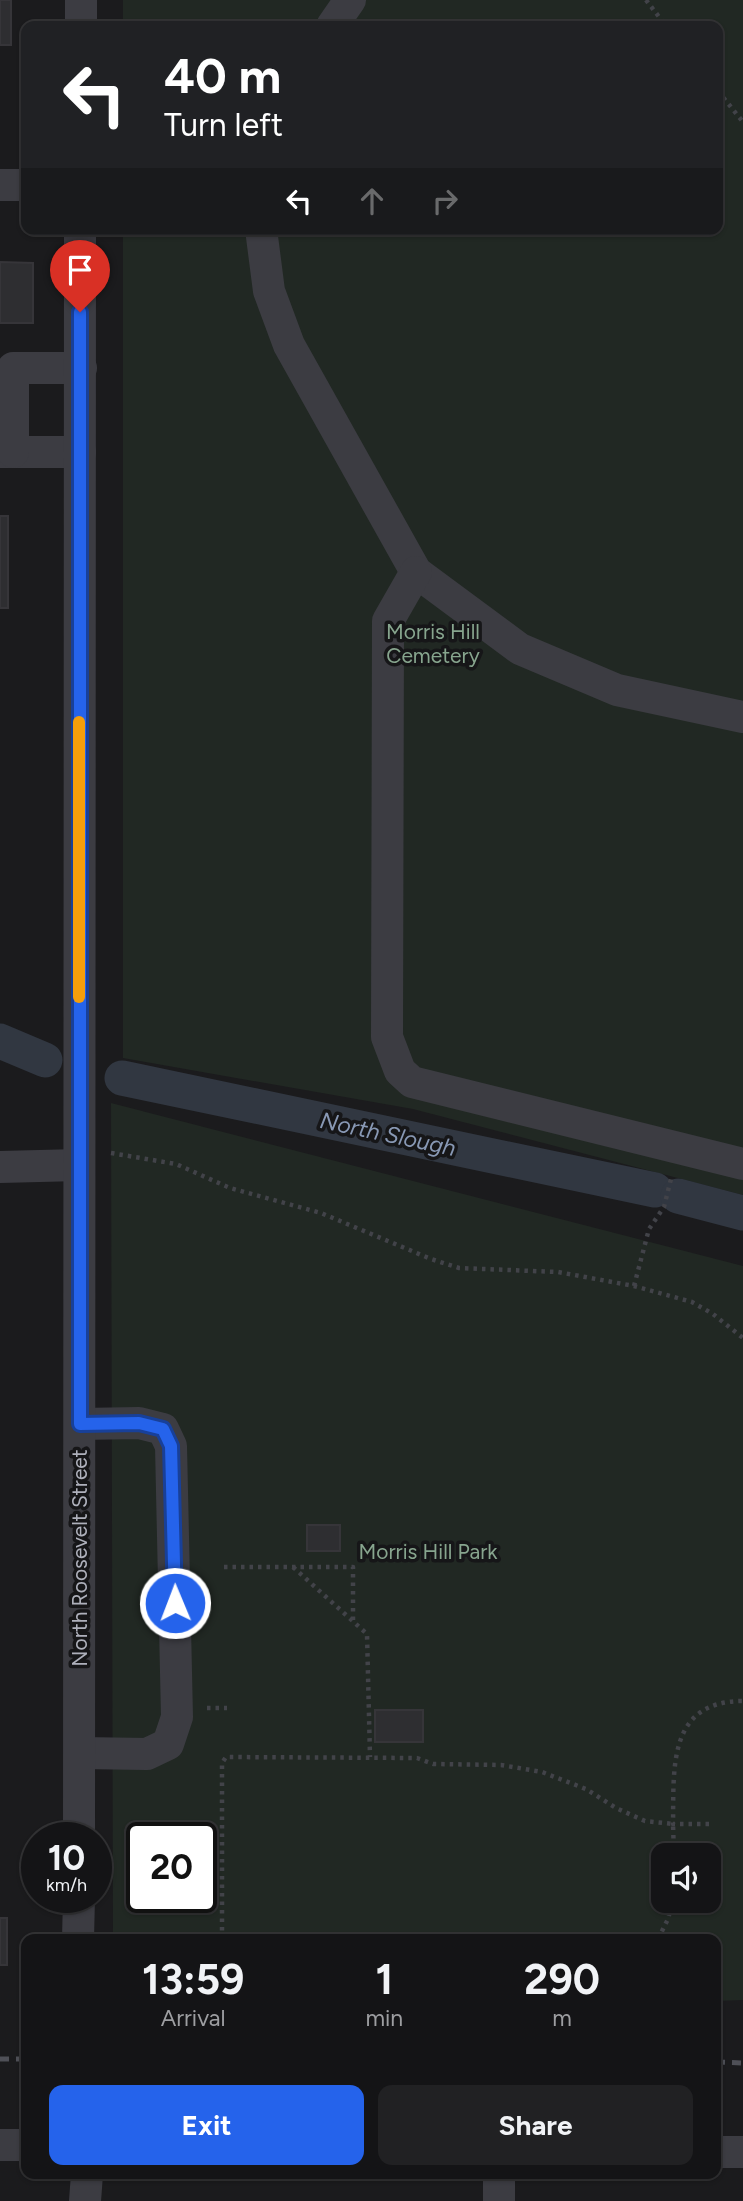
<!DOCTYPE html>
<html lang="en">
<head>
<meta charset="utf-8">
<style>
	:root { --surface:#141416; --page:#212123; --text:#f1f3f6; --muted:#9d9ea1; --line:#333335; --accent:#2563eb }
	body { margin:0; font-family:Figtree,sans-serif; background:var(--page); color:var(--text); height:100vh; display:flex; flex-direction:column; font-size:26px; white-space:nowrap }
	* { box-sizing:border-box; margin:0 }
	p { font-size:23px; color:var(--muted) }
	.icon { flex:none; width:38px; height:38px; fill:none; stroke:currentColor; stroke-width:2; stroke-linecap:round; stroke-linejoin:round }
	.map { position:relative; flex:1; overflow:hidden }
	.sheet { position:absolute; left:21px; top:1934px; width:700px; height:245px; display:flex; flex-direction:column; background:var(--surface); border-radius:14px; box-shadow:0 2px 5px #0004,0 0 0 2px var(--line) }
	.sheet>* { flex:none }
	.hud { position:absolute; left:21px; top:21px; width:702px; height:214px; border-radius:14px; box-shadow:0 2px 5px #0004,0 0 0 2px var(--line); background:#202124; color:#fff; overflow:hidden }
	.buttons { position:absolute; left:651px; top:1843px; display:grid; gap:14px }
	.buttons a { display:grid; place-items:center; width:70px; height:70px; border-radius:14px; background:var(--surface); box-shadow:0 2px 5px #0004,0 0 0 2px var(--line); font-size:35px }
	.speed { position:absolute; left:21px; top:1822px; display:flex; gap:14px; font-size:35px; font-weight:700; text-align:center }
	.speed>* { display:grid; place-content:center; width:91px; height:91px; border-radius:50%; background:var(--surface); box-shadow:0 2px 5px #0004,0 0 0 2px var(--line); line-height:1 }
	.speed small { font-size:18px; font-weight:400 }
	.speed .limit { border:4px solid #111; border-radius:10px; background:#fff; color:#111 }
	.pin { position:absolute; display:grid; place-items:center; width:60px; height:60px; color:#fff; margin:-72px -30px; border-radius:50% 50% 50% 0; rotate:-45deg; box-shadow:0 0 7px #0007 }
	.pin .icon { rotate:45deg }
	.me { position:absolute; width:77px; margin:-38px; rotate:359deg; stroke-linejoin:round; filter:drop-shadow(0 0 5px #0008) }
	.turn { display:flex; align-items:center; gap:24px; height:147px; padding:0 28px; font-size:32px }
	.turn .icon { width:91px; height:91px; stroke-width:2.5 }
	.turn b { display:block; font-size:49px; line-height:60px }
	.lanes { display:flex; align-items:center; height:66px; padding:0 28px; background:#0003; justify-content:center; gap:35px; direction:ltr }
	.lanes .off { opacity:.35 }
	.eta { display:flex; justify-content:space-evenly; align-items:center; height:119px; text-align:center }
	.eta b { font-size:42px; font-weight:700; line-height:49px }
	.primary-button { display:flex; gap:14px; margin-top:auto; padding:14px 28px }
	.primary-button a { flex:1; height:80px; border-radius:14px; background:var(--accent); color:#fff; font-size:28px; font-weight:700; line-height:80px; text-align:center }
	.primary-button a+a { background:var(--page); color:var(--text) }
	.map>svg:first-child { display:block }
</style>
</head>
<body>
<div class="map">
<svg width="743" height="2201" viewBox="0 0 743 2201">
	<rect width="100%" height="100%" fill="#1b1b1d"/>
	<!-- green -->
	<g fill="#212823" fill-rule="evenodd">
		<path d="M123,0H743V1195L413,1109L123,1058V229H718V26H123Z"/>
		<path d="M111,1103L743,1266V2000L716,2001V1939H113ZM142,1838H201V1897H142ZM663,1855H709V1900H663Z"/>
	</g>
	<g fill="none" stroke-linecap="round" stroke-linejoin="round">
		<!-- canal -->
		<g stroke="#313741" stroke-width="35">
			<path d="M0,1041L45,1060"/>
			<path d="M122,1078L655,1190"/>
			<path d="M678,1196L743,1213"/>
		</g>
	</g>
	<!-- building -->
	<g fill="#2e2e31" stroke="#363539" stroke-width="2">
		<rect x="0" y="0" width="11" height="45"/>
		<path d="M0,262L33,263V323H0Z"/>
		<rect x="0" y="516" width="8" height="92"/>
		<rect x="307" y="1525" width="33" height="26"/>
		<rect x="375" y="1710" width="48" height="32"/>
		<rect x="0" y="1918" width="7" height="47"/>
	</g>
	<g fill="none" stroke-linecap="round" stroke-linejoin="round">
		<!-- path -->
		<g stroke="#424349" stroke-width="4.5" stroke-dasharray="3.5 5" stroke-linecap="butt">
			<path d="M646,0L666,26"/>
			<path d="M718,91L743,122"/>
			<path d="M111,1153L176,1164L230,1188L321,1213L431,1259L459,1268L558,1272L634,1286L692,1302L713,1314L743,1338"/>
			<path d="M634,1286L649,1229L664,1207L671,1179"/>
			<path d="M224,1567H353V1620"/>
			<path d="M293,1567L367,1634L370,1757"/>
			<path d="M207,1708H227"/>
			<path d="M709,1824H673C674,1769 667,1701 743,1701"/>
			<path d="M222,1939V1763L226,1757L417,1758L433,1764L501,1765L542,1772L586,1789L616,1808L645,1821L673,1824L674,1855"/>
			<path d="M658,1939L668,1919L673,1900"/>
		</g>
		<!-- minor -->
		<g stroke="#3c3c42" stroke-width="32">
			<path d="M81,26V0"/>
			<path d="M332,26L350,0"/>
			<path d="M0,185H26"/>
			<path d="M261,229L269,291L289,345L416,572L520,649L617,690L743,717"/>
			<path d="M0,452H80"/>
			<path d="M13,452V368H81"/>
			<path d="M416,572L388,621L387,1037L400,1071L412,1082L743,1164"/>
			<path d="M0,1167L79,1165"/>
			<path d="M80,1424L139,1423L163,1429L171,1446L177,1717L168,1744L147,1754L81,1753"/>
			<path d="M79,1838L80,229"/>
			<path d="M78,1939L79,1897"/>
			<path d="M0,2145H26"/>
			<path d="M716,2152H743"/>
			<path d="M85,2201L87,2174"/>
			<path d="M499,2201V2174"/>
		</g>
		<!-- rail -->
		<g stroke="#4f5057" stroke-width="5" stroke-dasharray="9 7" stroke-linecap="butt">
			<path d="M0,2059H26"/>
			<path d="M716,2062L743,2063"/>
		</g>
	</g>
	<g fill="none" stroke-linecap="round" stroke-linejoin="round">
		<defs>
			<path id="route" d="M80,312V1424L139,1423L163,1429L171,1446L175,1603"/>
		</defs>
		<!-- route casing -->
		<use href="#route" stroke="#184099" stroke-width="18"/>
		<!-- route -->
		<use href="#route" stroke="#2563eb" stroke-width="12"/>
		<!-- slow -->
		<path stroke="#f59e0b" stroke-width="12" d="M79,997V722"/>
	</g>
	<g text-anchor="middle" stroke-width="7" stroke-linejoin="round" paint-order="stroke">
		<!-- park labels -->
		<g font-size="21" fill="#87a58e" stroke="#161618">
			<text x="433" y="639">Morris Hill<tspan x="433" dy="24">Cemetery</tspan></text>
			<text x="428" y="1559">Morris Hill Park</text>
		</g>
		<!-- street labels -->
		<g font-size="21" fill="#aeb0bb" stroke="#161618">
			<text transform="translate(80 1558) rotate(-90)" y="7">North Roosevelt Street</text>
		</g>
		<!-- water labels -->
		<g font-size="23" font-style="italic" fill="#8898b4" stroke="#161618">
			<text transform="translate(388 1134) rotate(12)" y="8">North Slough</text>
		</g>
	</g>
</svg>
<div class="buttons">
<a><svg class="icon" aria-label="sound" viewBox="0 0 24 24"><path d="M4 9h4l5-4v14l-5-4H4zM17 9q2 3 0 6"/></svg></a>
</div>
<div class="speed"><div>10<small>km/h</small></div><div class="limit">20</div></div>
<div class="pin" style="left:80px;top:312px;background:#d93025"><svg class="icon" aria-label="arrive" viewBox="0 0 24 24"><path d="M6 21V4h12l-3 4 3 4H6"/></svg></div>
<svg class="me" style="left:175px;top:1603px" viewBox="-20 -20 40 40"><circle r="17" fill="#2563eb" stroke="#fff" stroke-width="3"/><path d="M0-11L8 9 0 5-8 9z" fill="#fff"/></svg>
<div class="hud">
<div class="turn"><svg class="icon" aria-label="left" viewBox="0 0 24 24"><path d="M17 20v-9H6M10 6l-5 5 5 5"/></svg><div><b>40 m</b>Turn left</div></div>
<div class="lanes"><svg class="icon" aria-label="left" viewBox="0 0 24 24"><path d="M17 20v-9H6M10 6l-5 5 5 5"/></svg><svg class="icon off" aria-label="ahead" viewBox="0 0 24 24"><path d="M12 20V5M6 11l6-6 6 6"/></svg><svg class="icon off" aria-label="right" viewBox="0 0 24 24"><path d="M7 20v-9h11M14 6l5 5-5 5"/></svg></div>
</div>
<section class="sheet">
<div class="eta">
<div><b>13:59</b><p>Arrival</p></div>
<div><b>1</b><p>min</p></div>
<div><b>290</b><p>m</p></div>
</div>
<div class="primary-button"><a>Exit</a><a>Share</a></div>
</section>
</div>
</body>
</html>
